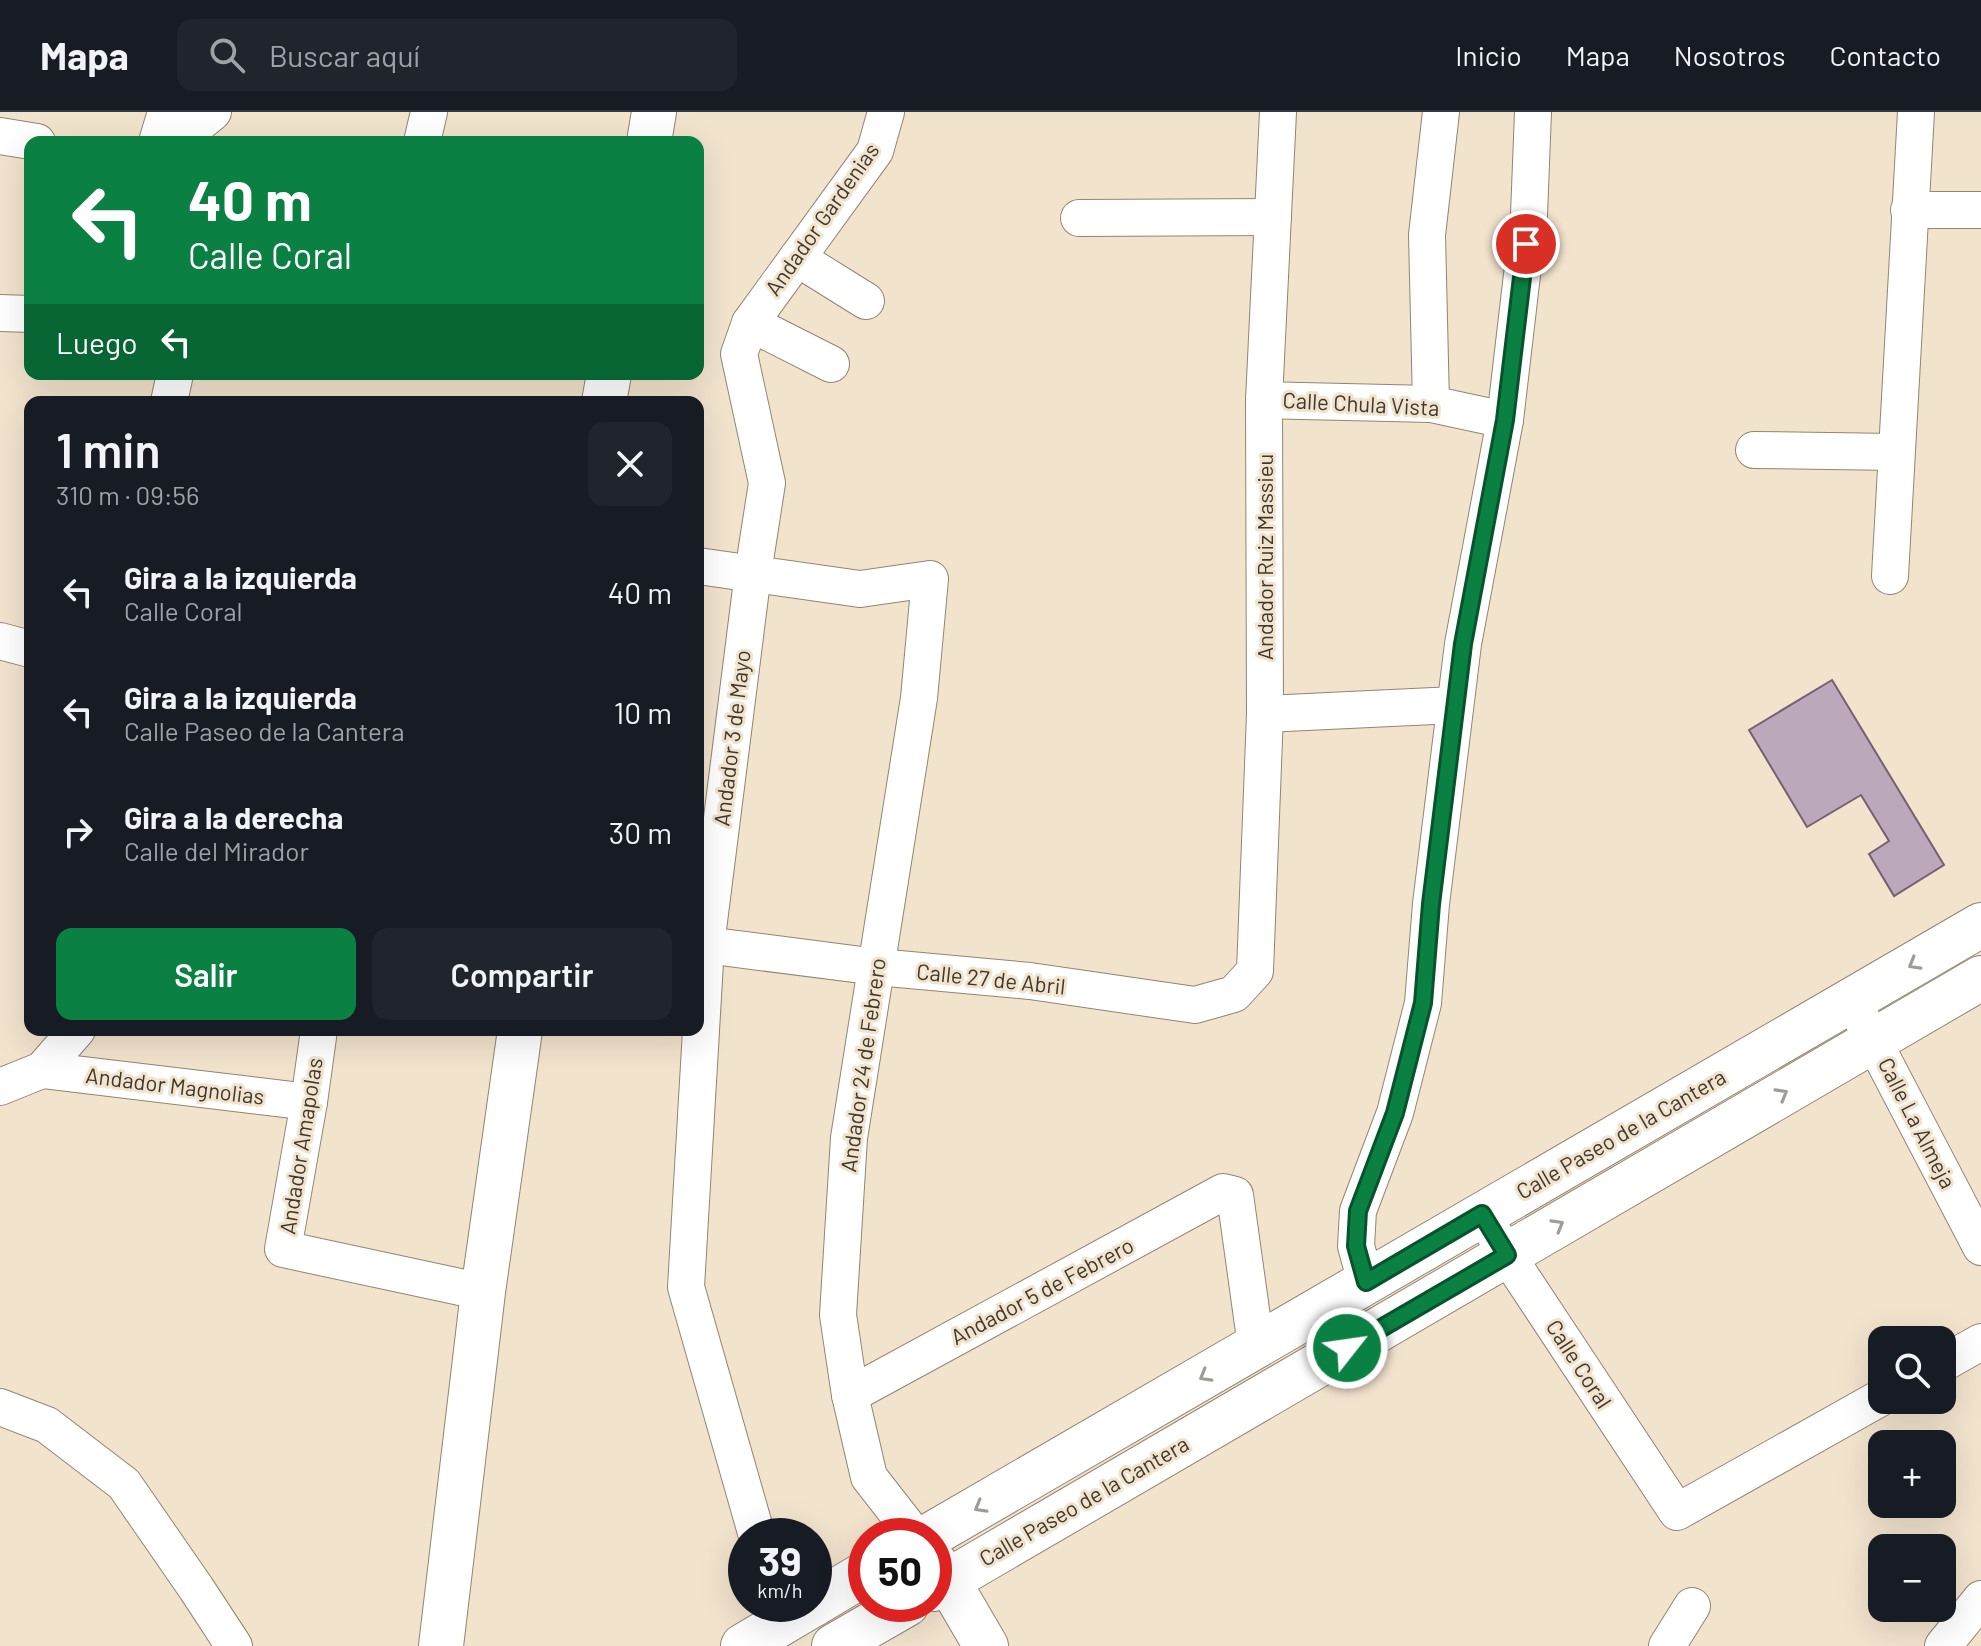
<!DOCTYPE html>
<html lang="es">
<head>
<meta charset="utf-8">
<style>
	:root { --surface:#171b24; --page:#20242c; --text:#f1f3f6; --muted:#9ea1a6; --line:#363941; --accent:#0b8043 }
	body { margin:0; font-family:Barlow,sans-serif; background:var(--page); color:var(--text); height:100vh; display:flex; flex-direction:column; font-size:30px; white-space:nowrap }
	* { box-sizing:border-box; margin:0 }
	p { font-size:26px; color:var(--muted) }
	.icon { flex:none; width:44px; height:44px; fill:none; stroke:currentColor; stroke-width:2; stroke-linecap:round; stroke-linejoin:round }
	.map { position:relative; flex:1; overflow:hidden }
	.drawer { position:absolute; left:24px; top:284px; width:680px; height:640px; display:flex; flex-direction:column; background:var(--surface); border-radius:16px; box-shadow:0 8px 32px #0002 }
	.drawer>* { flex:none }
	.top-card { position:absolute; left:24px; top:24px; width:680px; height:244px; border-radius:16px; box-shadow:0 8px 32px #0002; background:#0b8043; color:#fff; overflow:hidden }
	.tools { position:absolute; left:1868px; top:1214px; display:grid; gap:16px }
	.tools a { display:grid; place-items:center; width:88px; height:88px; border-radius:16px; background:var(--surface); box-shadow:0 8px 32px #0002; font-size:40px }
	.speed { position:absolute; left:728px; top:1406px; display:flex; gap:16px; font-size:40px; font-weight:700; text-align:center }
	.speed>* { display:grid; place-content:center; width:104px; height:104px; border-radius:50%; background:var(--surface); box-shadow:0 8px 32px #0002; line-height:1 }
	.speed small { font-size:20px; font-weight:400 }
	.speed .limit { border:12px solid #d22; background:#fff; color:#111 }
	.pin { position:absolute; display:grid; place-items:center; width:68px; height:68px; color:#fff; margin:-34px; border:4px solid #fff; border-radius:50%; box-shadow:0 2px 8px #0007 }
	.me { position:absolute; width:88px; margin:-44px; rotate:60deg; stroke-linejoin:round; filter:drop-shadow(0 0 6px #0008) }
	.turn { display:flex; align-items:center; gap:28px; height:168px; padding:0 32px; font-size:36px }
	.turn .icon { width:104px; height:104px; stroke-width:2.5 }
	.turn b { display:block; font-size:56px; line-height:68px }
	.then { display:flex; align-items:center; height:76px; padding:0 32px; background:#0003; gap:16px; font-size:30px }
	.round { display:grid; place-items:center; flex:none; width:84px; height:84px; border-radius:16px; background:var(--page) }
	.overview { display:flex; align-items:center; justify-content:space-between; height:136px; padding:0 32px }
	h1 { font-size:48px; font-weight:600; line-height:60px }
	.action { display:flex; gap:16px; margin-top:auto; padding:16px 32px }
	.action a { flex:1; height:92px; border-radius:16px; background:var(--accent); color:#fff; font-size:32px; font-weight:600; line-height:92px; text-align:center }
	.action a+a { background:var(--page); color:var(--text) }
	ul { padding:0; list-style:none }
	li { display:flex; align-items:center; gap:24px; height:120px; padding:0 32px }
	li div { flex:1 }
	li b { display:block; font-size:30px }
	li em { font-style:normal }
	header { display:flex; align-items:center; gap:48px; box-sizing:border-box; height:112px; padding:0 40px; background:var(--surface); border-bottom:2px solid var(--line) }
	header strong { font-size:38px }
	nav { display:flex; gap:44px; margin-inline-start:auto; font-size:28px }
	.search { width:560px; height:72px; background:var(--page); display:flex; align-items:center; gap:20px; box-sizing:border-box; padding:0 28px; border-radius:16px; color:var(--muted); font-size:30px }
	.map>svg:first-child { display:block }
</style>
</head>
<body>
<header>
<strong>Mapa</strong>
<div class="search"><svg class="icon" aria-label="search" viewBox="0 0 24 24"><circle cx="10" cy="10" r="6"/><path d="M15 15l6 6"/></svg>Buscar aquí</div>
<nav><a>Inicio</a><a>Mapa</a><a>Nosotros</a><a>Contacto</a></nav>
</header>
<div class="map">
<svg width="1981" height="1534" viewBox="0 0 1981 1534">
	<rect width="100%" height="100%" fill="#f2e3cd"/>
	<!-- building -->
	<path fill="#bba8bb" stroke="#726172" stroke-width="2" d="M1832,568L1944,753L1894,784L1869,742L1889,729L1861,683L1807,715L1749,618Z"/>
	<g fill="none" stroke-linecap="round" stroke-linejoin="round">
		<defs>
			<g id="minor">
				<path d="M0,24L37,30"/>
				<path d="M157,30L166,0"/>
				<path d="M176,30L213,0"/>
				<path d="M422,30L429,0"/>
				<path d="M1909,98H1981"/>
				<path d="M1079,106L1273,105"/>
				<path d="M797,146L866,189"/>
				<path d="M0,201L30,202"/>
				<path d="M750,211L831,252"/>
				<path d="M1264,288L1431,292L1505,308"/>
				<path d="M169,290L175,262"/>
				<path d="M1431,292L1427,123L1441,0"/>
				<path d="M1754,338L1896,340"/>
				<path d="M698,454L860,477L930,467L919,586L849,1026L838,1203L850,1283L869,1365L915,1424"/>
				<path d="M1890,464L1916,0"/>
				<path d="M0,529L30,537"/>
				<path d="M1265,602L1455,593"/>
				<path d="M698,832L877,855L1030,869L1195,893L1234,882L1255,859L1265,602L1264,288L1278,0"/>
				<path d="M1852,888L1981,1135"/>
				<path d="M319,918L309,990L283,1137L483,1180"/>
				<path d="M42,958L309,990"/>
				<path d="M0,975L42,958L77,918"/>
				<path d="M1482,1102L1507,1143L1677,1400L1882,1285"/>
				<path d="M1366,1170L1356,1134L1358,1099L1395,1001L1423,891L1431,792L1463,532L1505,308L1529,103L1533,0"/>
				<path d="M1942,1252L1981,1230"/>
				<path d="M850,1283L1223,1080L1235,1083L1256,1234"/>
				<path d="M0,1295L47,1313L124,1372L196,1476L234,1534"/>
				<path d="M757,1424L686,1175L706,833L753,461L767,371L739,242L750,211L875,39L886,0"/>
				<path d="M1667,1534L1692,1494"/>
				<path d="M1943,1534L1981,1487"/>
			</g>
			<g id="tertiary">
				<path d="M649,30L654,0"/>
				<path d="M604,290L609,262"/>
				<path d="M934,1450L948,1469L986,1534"/>
				<path d="M441,1534L483,1180L520,918"/>
			</g>
			<g id="secondary">
				<path d="M929,1424L1981,813"/>
				<path d="M934,1477L1981,866"/>
				<path d="M814,1492L866,1461"/>
				<path d="M743,1534L814,1492"/>
				<path d="M834,1534L907,1492"/>
			</g>
		</defs>
		<!-- minor casing -->
		<use href="#minor" stroke="#938571" stroke-width="38"/>
		<!-- tertiary casing -->
		<use href="#tertiary" stroke="#938571" stroke-width="46"/>
		<!-- secondary casing -->
		<use href="#secondary" stroke="#938571" stroke-width="46"/>
		<!-- minor -->
		<use href="#minor" stroke="#fff" stroke-width="36"/>
		<!-- tertiary -->
		<use href="#tertiary" stroke="#fff" stroke-width="44"/>
		<!-- secondary -->
		<use href="#secondary" stroke="#fff" stroke-width="44"/>
	</g>
	<!-- one-way arrows -->
	<defs><path id="oneway-chevron" d="M-2-3.5L2.5 0L-2 3.5" fill="none" stroke-width="1.6" stroke-linecap="round" stroke-linejoin="round" transform="scale(2)"/></defs>
	<g stroke="#9e9c97">
		<use href="#oneway-chevron" transform="translate(1914 852) rotate(150)"/>
		<use href="#oneway-chevron" transform="translate(1782 982) rotate(-30)"/>
		<use href="#oneway-chevron" transform="translate(1558 1113) rotate(-30)"/>
		<use href="#oneway-chevron" transform="translate(1205 1264) rotate(150)"/>
		<use href="#oneway-chevron" transform="translate(980 1395) rotate(150)"/>
	</g>
	<g fill="none" stroke-linecap="round" stroke-linejoin="round">
		<defs>
			<path id="route" d="M1347,1236L1507,1143L1482,1102L1366,1170L1356,1134L1358,1099L1395,1001L1423,891L1431,792L1463,532L1505,308L1526,132"/>
		</defs>
		<!-- route casing -->
		<use href="#route" stroke="#07532c" stroke-width="20"/>
		<!-- route -->
		<use href="#route" stroke="#0b8043" stroke-width="14"/>
	</g>
	<g text-anchor="middle" stroke-width="6" stroke-linejoin="round" paint-order="stroke">
		<!-- street labels -->
		<g font-size="22" fill="#3e382f" stroke="#f2e3cd">
			<text transform="translate(822 107) rotate(-55)" y="8">Andador Gardenias</text>
			<text transform="translate(1361 292) rotate(3)" y="8">Calle Chula Vista</text>
			<text transform="translate(1265 445) rotate(-90)" y="8">Andador Ruiz Massieu</text>
			<text transform="translate(732 626) rotate(-83)" y="8">Andador 3 de Mayo</text>
			<text transform="translate(991 867) rotate(6)" y="8">Calle 27 de Abril</text>
			<text transform="translate(863 953) rotate(-82)" y="8">Andador 24 de Febrero</text>
			<text transform="translate(175 974) rotate(7)" y="8">Andador Magnolias</text>
			<text transform="translate(1917 1011) rotate(63)" y="8">Calle La Almeja</text>
			<text transform="translate(1621 1022) rotate(-30)" y="8">Calle Paseo de la Cantera</text>
			<text transform="translate(301 1034) rotate(-81)" y="8">Andador Amapolas</text>
			<text transform="translate(1042 1179) rotate(-28)" y="8">Andador 5 de Febrero</text>
			<text transform="translate(1579 1252) rotate(57)" y="8">Calle Coral</text>
			<text transform="translate(1084 1389) rotate(-30)" y="8">Calle Paseo de la Cantera</text>
		</g>
	</g>
</svg>
<div class="tools">
<a><svg class="icon" aria-label="search" viewBox="0 0 24 24"><circle cx="10" cy="10" r="6"/><path d="M15 15l6 6"/></svg></a>
<a>+</a>
<a>−</a>
</div>
<div class="speed"><div>39<small>km/h</small></div><div class="limit">50</div></div>
<div class="pin" style="left:1526px;top:132px;background:#d93025"><svg class="icon" aria-label="arrive" viewBox="0 0 24 24"><path d="M6 21V4h12l-3 4 3 4H6"/></svg></div>
<svg class="me" style="left:1347px;top:1236px" viewBox="-20 -20 40 40"><circle r="17" fill="#0b8043" stroke="#fff" stroke-width="3"/><path d="M0-11L8 9 0 5-8 9z" fill="#fff"/></svg>
<div class="top-card">
<div class="turn"><svg class="icon" aria-label="left" viewBox="0 0 24 24"><path d="M17 20v-9H6M10 6l-5 5 5 5"/></svg><div><b>40 m</b>Calle Coral</div></div>
<div class="then">Luego<svg class="icon" aria-label="left" viewBox="0 0 24 24"><path d="M17 20v-9H6M10 6l-5 5 5 5"/></svg></div>
</div>
<section class="drawer">
<div class="overview"><div><h1>1 min</h1><p>310 m · 09:56</p></div><a class="round"><svg class="icon" aria-label="close" viewBox="0 0 24 24"><path d="M6 6l12 12M18 6L6 18"/></svg></a></div>
<ul>
<li><svg class="icon" aria-label="left" viewBox="0 0 24 24"><path d="M17 20v-9H6M10 6l-5 5 5 5"/></svg><div><b>Gira a la izquierda</b><p>Calle Coral</p></div><em>40 m</em></li>
<li><svg class="icon" aria-label="left" viewBox="0 0 24 24"><path d="M17 20v-9H6M10 6l-5 5 5 5"/></svg><div><b>Gira a la izquierda</b><p>Calle Paseo de la Cantera</p></div><em>10 m</em></li>
<li><svg class="icon" aria-label="right" viewBox="0 0 24 24"><path d="M7 20v-9h11M14 6l5 5-5 5"/></svg><div><b>Gira a la derecha</b><p>Calle del Mirador</p></div><em>30 m</em></li>
</ul>
<div class="action"><a>Salir</a><a>Compartir</a></div>
</section>
</div>
</body>
</html>
